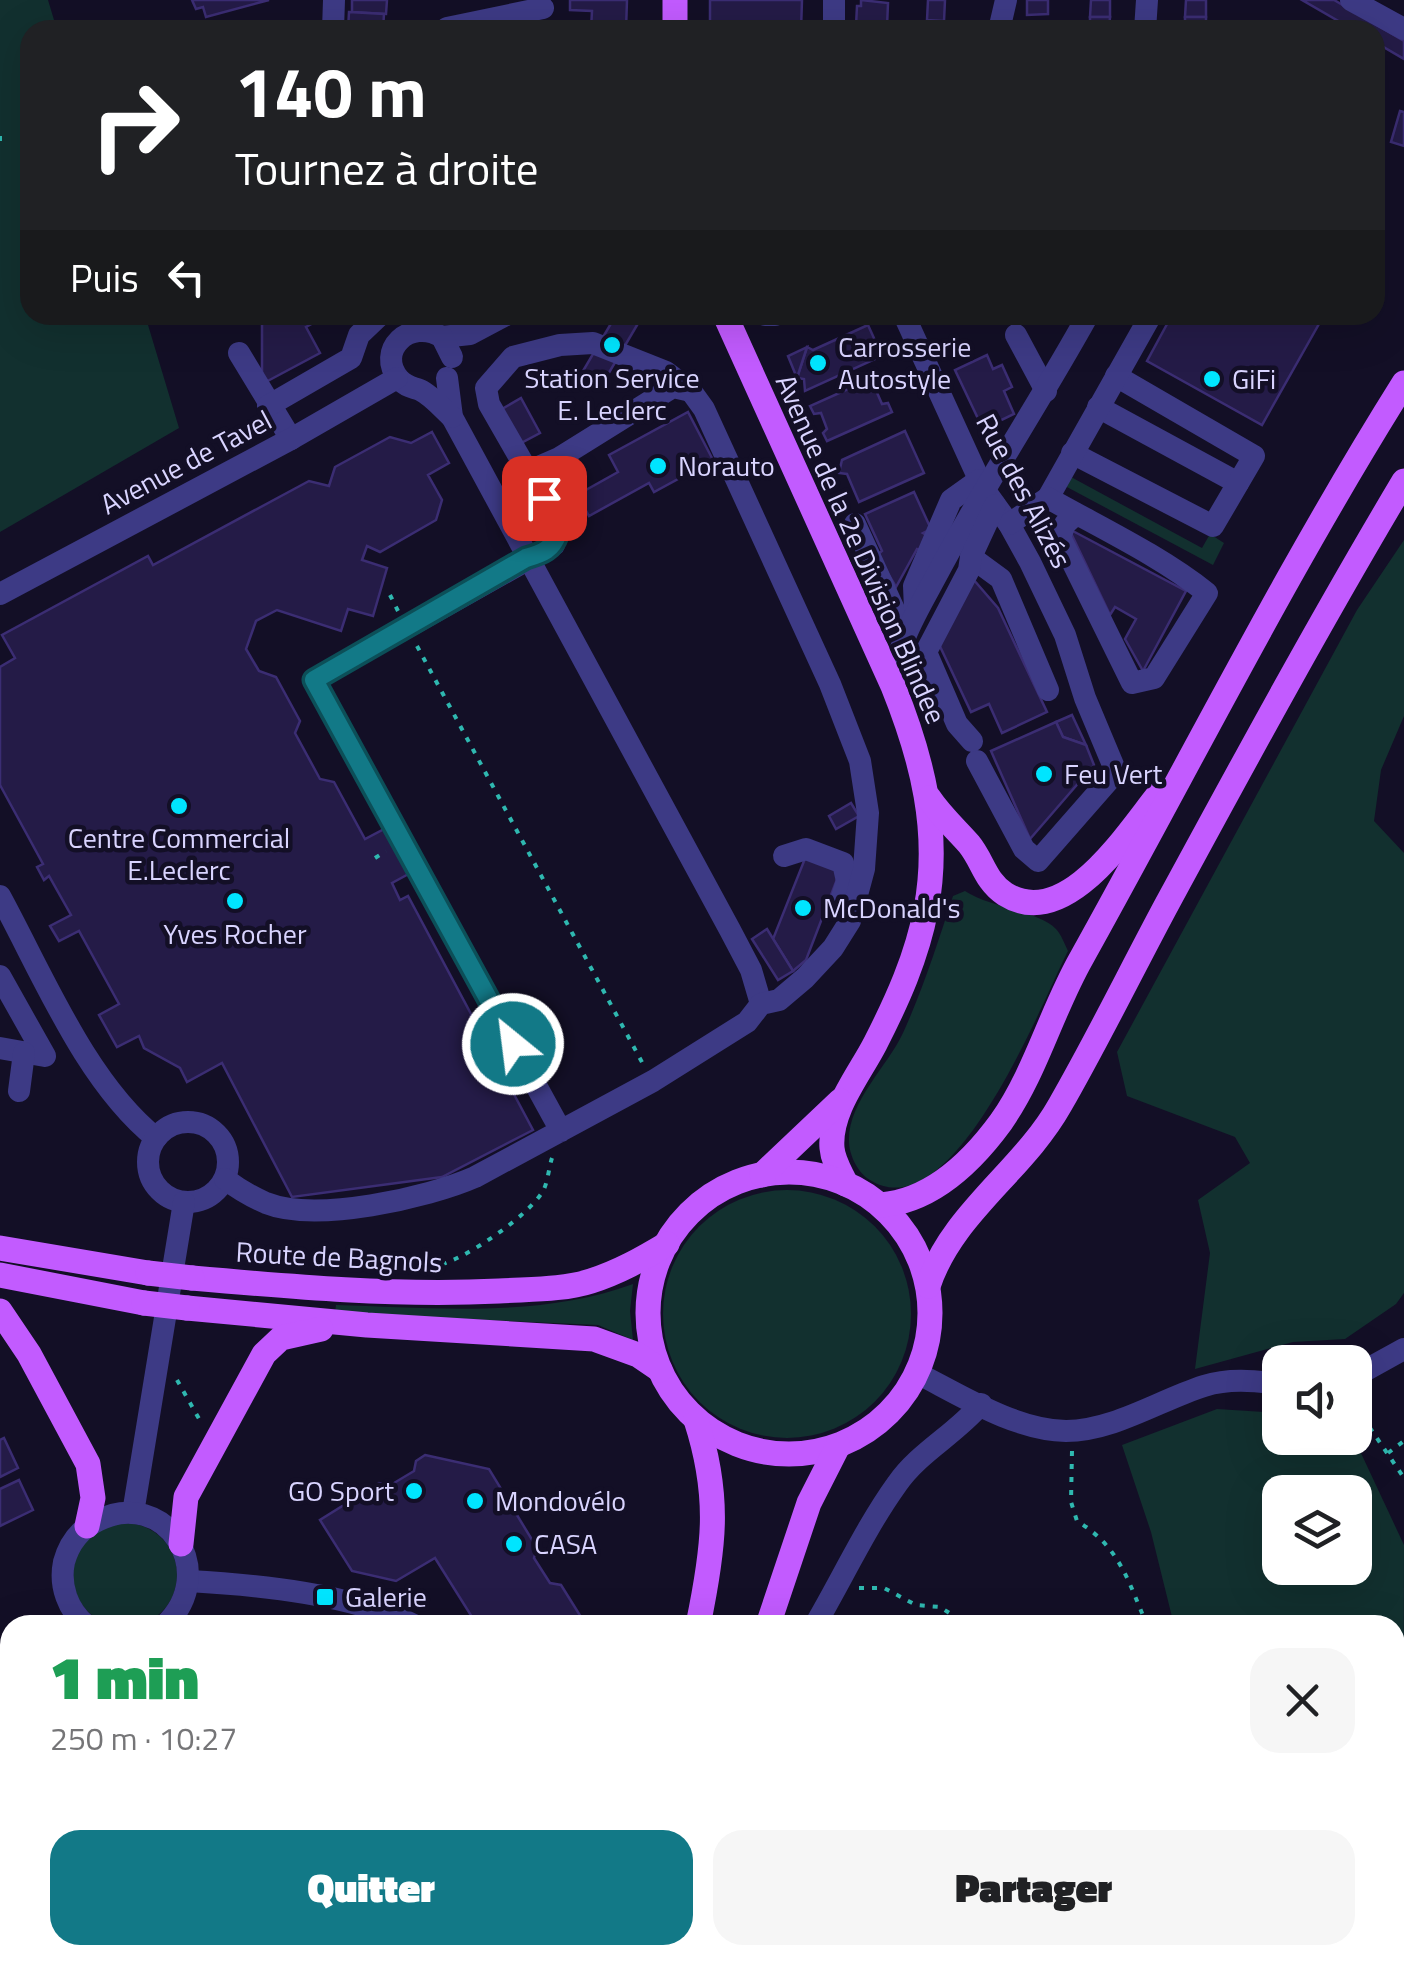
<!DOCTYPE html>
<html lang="fr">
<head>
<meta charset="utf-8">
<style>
	:root { --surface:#fff; --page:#f6f6f6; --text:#202124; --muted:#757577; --accent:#127987 }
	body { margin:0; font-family:"Titillium Web",sans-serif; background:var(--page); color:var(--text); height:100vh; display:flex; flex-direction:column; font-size:38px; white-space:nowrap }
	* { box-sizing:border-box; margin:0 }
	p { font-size:32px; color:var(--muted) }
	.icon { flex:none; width:55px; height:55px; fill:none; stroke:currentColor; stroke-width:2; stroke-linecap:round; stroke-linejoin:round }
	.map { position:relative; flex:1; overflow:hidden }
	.panel { position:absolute; left:0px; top:1615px; width:1405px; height:350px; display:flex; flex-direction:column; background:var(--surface); border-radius:30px 30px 0 0; box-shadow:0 10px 40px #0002 }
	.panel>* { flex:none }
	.hud { position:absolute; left:20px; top:20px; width:1365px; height:305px; border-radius:30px; box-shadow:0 10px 40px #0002; background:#202124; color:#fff; overflow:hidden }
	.fabs { position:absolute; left:1262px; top:1345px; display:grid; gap:20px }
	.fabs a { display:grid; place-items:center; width:110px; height:110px; border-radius:20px; background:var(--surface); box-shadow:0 10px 40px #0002; font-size:50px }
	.pin { position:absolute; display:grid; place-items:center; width:85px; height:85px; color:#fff; margin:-42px; border-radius:20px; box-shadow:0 5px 15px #0006 }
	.me { position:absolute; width:110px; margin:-55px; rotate:331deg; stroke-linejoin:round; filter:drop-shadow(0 0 8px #0008) }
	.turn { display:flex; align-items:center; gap:35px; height:210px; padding:0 50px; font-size:45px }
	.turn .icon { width:130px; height:130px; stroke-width:2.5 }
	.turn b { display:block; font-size:70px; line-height:85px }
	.then { display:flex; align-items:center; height:95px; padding:0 50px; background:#0003; gap:20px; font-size:38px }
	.round { display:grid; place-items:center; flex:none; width:105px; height:105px; border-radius:30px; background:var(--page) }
	.summary { display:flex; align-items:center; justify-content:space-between; height:170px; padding:0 50px }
	h1 { font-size:60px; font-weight:800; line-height:75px; color:#1e9e55 }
	.cta { display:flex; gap:20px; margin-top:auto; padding:20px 50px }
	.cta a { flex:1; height:115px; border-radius:30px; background:var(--accent); color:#fff; font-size:40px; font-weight:800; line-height:115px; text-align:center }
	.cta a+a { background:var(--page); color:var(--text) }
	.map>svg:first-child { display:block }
</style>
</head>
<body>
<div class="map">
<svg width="1404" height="1965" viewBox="0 0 1404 1965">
	<rect width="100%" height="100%" fill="#130f26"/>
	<!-- green -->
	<g fill="#12302f" fill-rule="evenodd">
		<path d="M0,0H48L57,30H30V315H145L179,428L0,532Z"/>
		<path d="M1071,477L1202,548L1210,534L1224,543L1213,565L1065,486Z"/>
		<path d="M1404,540V716L1381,770L1374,821L1404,853V1293L1396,1304L1345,1339L1293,1342L1195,1369L1210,1253L1198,1200L1250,1163L1235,1137L1127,1096L1117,1052L1357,610Z"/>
		<path d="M965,891C991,908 1038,911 1056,929C1061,934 1065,945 1068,951C1042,1002 953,1232 870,1180C858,1173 849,1155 849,1141C848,1102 887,1067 903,1033C923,989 938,942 953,896Z"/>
		<circle cx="787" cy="1314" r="124"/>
		<path d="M633,1284L630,1311L633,1340L598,1325L335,1313L336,1305C433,1308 542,1318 633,1284Z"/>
		<path d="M1217,1409L1280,1413V1438H1342L1360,1451L1404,1545L1403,1965H949L951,1955H1395V1625H1174L1151,1532L1122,1445ZM1355,1492V1568H1280V1492Z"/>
		<circle cx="125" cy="1575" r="52"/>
		<path d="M35,1955H375L395,1965H30Z"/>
	</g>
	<!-- building -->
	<g fill="#241b47" stroke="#3b2d73" stroke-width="2.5">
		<path d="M192,0H269L206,17L203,7L196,9Z"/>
		<path d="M352,0H387L386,14L352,12Z"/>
		<path d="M570,0H627L626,30H591L592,11L570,10Z"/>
		<path d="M710,0H802L801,30H710Z"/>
		<path d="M861,0L888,3L887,27L856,26L857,6H861Z"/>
		<path d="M928,0H945L944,21L927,20Z"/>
		<path d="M1027,0H1048V14L1027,15Z"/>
		<path d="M1091,0H1110V17H1090Z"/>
		<path d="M1186,0H1206V17H1185Z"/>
		<path d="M1302,0H1334L1404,41V59L1375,42V30H1354Z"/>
		<path d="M349,12L384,14L383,30H348Z"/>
		<path d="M1090,17H1110L1109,30H1090Z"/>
		<rect x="1185" y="17" width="21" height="13"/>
		<path d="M1400,111L1404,112V146L1391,142Z"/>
		<path d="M262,315H328L306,327L320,353L262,384Z"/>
		<path d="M616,315H643L600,388L580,376Z"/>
		<path d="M1172,315H1324L1262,425L1147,361Z"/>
		<path d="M868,325L882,356L805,391L804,379L797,378L807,347L813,350Z"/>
		<path d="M807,347L797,378L788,356Z"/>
		<path d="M987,355L993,369L1002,365L1012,387L1004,391L1014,414L983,429L955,370Z"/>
		<path d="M875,377L878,383L875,388L882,404L888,403L892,412L827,441L823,433L827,429L821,413L814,414L810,406Z"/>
		<path d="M521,398L540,433L521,443L502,409Z"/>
		<path d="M688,412L713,460L654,492L649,483L589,516L577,495L618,472L609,455Z"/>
		<path d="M905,431L924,473L859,502L847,474L839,473L842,460Z"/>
		<path d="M432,432L449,463L428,475L442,500L436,520L380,552L367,546L362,560L387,568L373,616L348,609L341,631L277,610L256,621L246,649L259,671L276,677L300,721L295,733L320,779L334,782L365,839L390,826L414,871L392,883L400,900L408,896L533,1130L442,1177L292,1197L222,1063L187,1082L180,1068L144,1048L139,1036L117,1047L99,1015L119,1004L79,931L59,941L50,926L71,915L49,876L44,880L37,867L43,864L0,785V667L15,658L2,635L148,556L153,565L309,481L329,486L335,467L390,437L411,443Z"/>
		<path d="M914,492L931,529L923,533L928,536L920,550L917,549L896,587L877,555L882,551L865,514Z"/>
		<path d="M1069,529L1186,591L1143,671L1125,639L1136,619L1115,607L1110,615Z"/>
		<path d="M973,579L998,608L1047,712L1002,733L989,704L971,712L937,640Z"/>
		<path d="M1072,715L1086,745L1063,737L1056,722Z"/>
		<path d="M1056,722L1063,737L1086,745L1094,765L1030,839L991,751Z"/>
		<path d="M851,803L859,816L836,829L829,816Z"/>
		<path d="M806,856L841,869L806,960L793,971L773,939Z"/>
		<path d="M767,929L793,971L778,980L752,939Z"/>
		<path d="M495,1003L519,1048L494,1061L471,1016Z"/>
		<path d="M4,1438L18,1468L0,1477V1440Z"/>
		<path d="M425,1455L489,1469L537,1548L534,1558L550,1583L561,1585L586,1625H477L435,1558L396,1581L352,1571L320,1520L379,1483L389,1486L414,1471L416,1461Z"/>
		<path d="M19,1480L33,1510L0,1526V1489Z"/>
		<path d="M10,1859V1955H15L11,1965H0V1865Z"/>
	</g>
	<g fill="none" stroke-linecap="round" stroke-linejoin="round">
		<!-- path -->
		<g stroke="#2fb8b0" stroke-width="4" stroke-dasharray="5 8" stroke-linecap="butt">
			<path d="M0,136V147"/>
			<path d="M390,595L398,611"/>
			<path d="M417,646L643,1064"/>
			<path d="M375,858L386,851"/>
			<path d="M403,1265C413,1265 425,1267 435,1266C462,1262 532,1214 544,1189C548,1180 549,1167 552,1158"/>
			<path d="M177,1380L202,1424"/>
			<path d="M1355,1406L1404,1478"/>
			<path d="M1355,1431L1372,1429"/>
			<path d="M1072,1451L1071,1502L1077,1521C1120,1547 1128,1581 1147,1625"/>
			<path d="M1388,1453L1404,1441"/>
			<path d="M859,1588H884L916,1605L940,1607L968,1625"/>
			<path d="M1207,1625L1225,1617L1255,1625"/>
			<path d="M1395,1660L1404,1662"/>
		</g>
		<!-- minor -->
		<g stroke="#3d3a85" stroke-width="22">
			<path d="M1351,0L1404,29"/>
			<path d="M447,28L543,8"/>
			<path d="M333,30L334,0"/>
			<path d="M834,30V0"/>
			<path d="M999,30L1006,0"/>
			<path d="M1145,30L1147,0"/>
			<path d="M765,315H775"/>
			<path d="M904,315L983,488L1009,524L1030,562L1065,635L1085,698L1116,772L1038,861L1024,849L977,761"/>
			<path d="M1016,335L1046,391"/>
			<path d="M442,337L470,334L506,315"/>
			<path d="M239,353L291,439"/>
			<path d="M447,378L452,417L730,930L751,970L761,1004"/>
			<path d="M268,406L351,358L359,335L380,315"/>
			<path d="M1098,407L1238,483"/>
			<path d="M452,417C443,409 431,395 420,390C412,387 406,387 399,379C375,351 410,317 442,337L452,357"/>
			<path d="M1072,453L1213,526L1254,456L1116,376"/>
			<path d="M529,471L559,458L673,387L691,391"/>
			<path d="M1048,498L1151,315"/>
			<path d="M855,524L898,618L907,631"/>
			<path d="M1009,524L1048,498C1101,528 1159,555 1207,593L1154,678L1132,683L1060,537L1065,524L1076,514"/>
			<path d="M971,557L1001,579L1048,690"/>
			<path d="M0,594L291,439L397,378"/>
			<path d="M915,609L914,586L951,500L979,480"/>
			<path d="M893,686C897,640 920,607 941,567C987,481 1041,400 1088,315"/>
			<path d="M972,741L957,724L926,652L969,570L971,557L995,505"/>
			<path d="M784,856L806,849L843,863L847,881L841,900"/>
			<path d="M0,896C43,975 86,1082 156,1138"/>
			<path d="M0,976L45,1056L0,1048"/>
			<path d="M19,1091L24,1053"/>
			<circle cx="188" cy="1162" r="40"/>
			<path d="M225,1179C237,1188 252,1197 266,1203C316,1223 427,1198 475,1177L653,1081L747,1022L761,1004L779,1000L805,978L833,948L850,921L864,869L868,813L860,761L830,684L704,409L691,391L666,372L593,343L560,345L513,357L486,388L489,404L543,498L558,533L554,545L314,680L561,1131"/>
			<path d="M917,1373C962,1396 1015,1430 1066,1431C1113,1431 1160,1400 1204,1386C1230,1378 1254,1381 1280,1384"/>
			<path d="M1355,1376L1404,1349"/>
			<path d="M133,1513L184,1202"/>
			<path d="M189,1581C258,1585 353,1594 414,1625"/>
			<path d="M86,1625C68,1610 59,1586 64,1562C69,1544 80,1529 97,1521C165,1486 221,1572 165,1625"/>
			<path d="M815,1625C842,1579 866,1527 897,1484C919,1452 956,1434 981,1404"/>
			<path d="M0,1658L10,1653"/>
			<path d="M105,1955L128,1965"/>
			<path d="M332,1955L352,1965"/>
			<path d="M149,1965L153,1955"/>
			<path d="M262,1965L266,1955"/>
			<path d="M526,1965L529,1955"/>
			<path d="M652,1965L655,1955"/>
			<path d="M770,1965L771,1955"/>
		</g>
		<!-- major -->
		<g stroke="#c25bff" stroke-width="25">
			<path d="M675,30V0"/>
			<path d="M725,315L893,686C922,758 941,831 926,909C917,957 897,1001 875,1044C859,1075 829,1111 832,1148C833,1161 841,1173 846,1184"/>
			<path d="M929,798C941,816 955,828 969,844C983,861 985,881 1005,894C1065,932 1126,835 1158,795"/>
			<circle cx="789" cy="1313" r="141"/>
			<path d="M762,1175L840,1101"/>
			<path d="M881,1205C932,1201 971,1163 1001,1122C1036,1072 1051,1012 1081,959C1188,767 1287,569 1404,383"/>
			<path d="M0,1248L148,1273"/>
			<path d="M0,1275L144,1303"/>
			<path d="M192,1278C294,1287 396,1296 499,1291C529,1289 563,1290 591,1281C619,1272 642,1259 667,1244"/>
			<path d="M928,1286C952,1213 1023,1171 1060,1105C1098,1039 1131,971 1167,904C1244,762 1321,620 1404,481"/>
			<path d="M187,1308L367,1325L594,1339L638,1355L660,1370"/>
			<path d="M0,1311L29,1354L88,1464L93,1498L87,1526"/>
			<path d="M696,1420C721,1497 714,1548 698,1625"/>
			<path d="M181,1544L186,1497L264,1354L281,1338L321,1329"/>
			<path d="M768,1625L809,1503L838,1446"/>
			<path d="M579,1965L583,1955"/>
			<path d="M608,1965L612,1955"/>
		</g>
		<!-- major-bridge -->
		<g stroke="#c25bff" stroke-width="25">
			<path d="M148,1273L192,1278"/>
			<path d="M144,1303L187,1308"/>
		</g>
	</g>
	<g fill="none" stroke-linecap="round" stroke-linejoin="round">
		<defs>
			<path id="route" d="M513,1044L314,680L526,558C543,553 552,550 558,533L544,498"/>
		</defs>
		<!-- route casing -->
		<use href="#route" stroke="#0c4f58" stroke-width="25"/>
		<!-- route -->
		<use href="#route" stroke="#127987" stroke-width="18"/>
	</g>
	<!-- markers -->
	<g fill="#00e5ff" stroke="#130f26" stroke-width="4">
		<circle cx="612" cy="345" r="10"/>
		<circle cx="818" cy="363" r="10"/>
		<circle cx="1212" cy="379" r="10"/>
		<circle cx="658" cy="466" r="10"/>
		<circle cx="1044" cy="774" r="10"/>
		<circle cx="179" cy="806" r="10"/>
		<circle cx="235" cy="901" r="10"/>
		<circle cx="803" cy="908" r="10"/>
		<circle cx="414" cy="1491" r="10"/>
		<circle cx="475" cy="1501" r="10"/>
		<circle cx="514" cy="1544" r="10"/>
		<rect x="315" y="1587" width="20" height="20" rx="5"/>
	</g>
	<g text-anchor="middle" stroke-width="9" stroke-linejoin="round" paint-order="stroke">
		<!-- poi labels -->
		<g font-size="28" fill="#d9d4ff" stroke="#130f26" text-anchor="start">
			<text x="838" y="357">Carrosserie<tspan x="838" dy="32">Autostyle</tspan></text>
			<text x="612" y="388" text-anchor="middle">Station Service<tspan x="612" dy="32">E. Leclerc</tspan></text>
			<text x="1232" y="389">GiFi</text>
			<text x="678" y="476">Norauto</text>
			<text x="1064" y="784">Feu Vert</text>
			<text x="179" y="848" text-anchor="middle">Centre Commercial<tspan x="179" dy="32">E.Leclerc</tspan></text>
			<text x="823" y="918">McDonald's</text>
			<text x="235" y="944" text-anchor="middle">Yves Rocher</text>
			<text x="394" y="1501" text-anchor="end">GO Sport</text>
			<text x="495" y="1511">Mondovélo</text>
			<text x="534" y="1554">CASA</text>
			<text x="345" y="1607">Galerie</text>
		</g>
		<!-- street labels -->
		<g font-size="28" fill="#d9d4ff" stroke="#130f26">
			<text transform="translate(186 462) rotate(-28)" y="10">Avenue de Tavel</text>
			<text transform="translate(1024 491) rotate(62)" y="10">Rue des Alizés</text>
			<text transform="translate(861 549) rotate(66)" y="10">Avenue de la 2e Division Blindee</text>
			<text transform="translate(339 1257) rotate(3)" y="10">Route de Bagnols</text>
		</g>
	</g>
</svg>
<div class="fabs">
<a><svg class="icon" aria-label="sound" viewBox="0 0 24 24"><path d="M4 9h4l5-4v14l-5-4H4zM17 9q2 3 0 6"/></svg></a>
<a><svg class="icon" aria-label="layers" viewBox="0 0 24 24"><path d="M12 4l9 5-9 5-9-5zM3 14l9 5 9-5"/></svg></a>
</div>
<div class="pin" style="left:544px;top:498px;background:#d93025"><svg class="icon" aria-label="arrive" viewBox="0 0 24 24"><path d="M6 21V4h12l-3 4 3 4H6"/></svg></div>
<svg class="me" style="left:513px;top:1044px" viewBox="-20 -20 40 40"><circle r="17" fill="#127987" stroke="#fff" stroke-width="3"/><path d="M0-11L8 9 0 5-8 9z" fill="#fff"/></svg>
<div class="hud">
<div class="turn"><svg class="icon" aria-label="right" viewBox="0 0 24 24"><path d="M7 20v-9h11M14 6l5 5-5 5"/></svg><div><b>140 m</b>Tournez à droite</div></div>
<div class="then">Puis<svg class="icon" aria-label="left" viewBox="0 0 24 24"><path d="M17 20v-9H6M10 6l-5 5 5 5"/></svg></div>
</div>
<section class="panel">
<div class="summary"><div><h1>1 min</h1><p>250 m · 10:27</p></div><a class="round"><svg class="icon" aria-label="close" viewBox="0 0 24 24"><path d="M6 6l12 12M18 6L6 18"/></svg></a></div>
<div class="cta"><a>Quitter</a><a>Partager</a></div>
</section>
</div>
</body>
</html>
